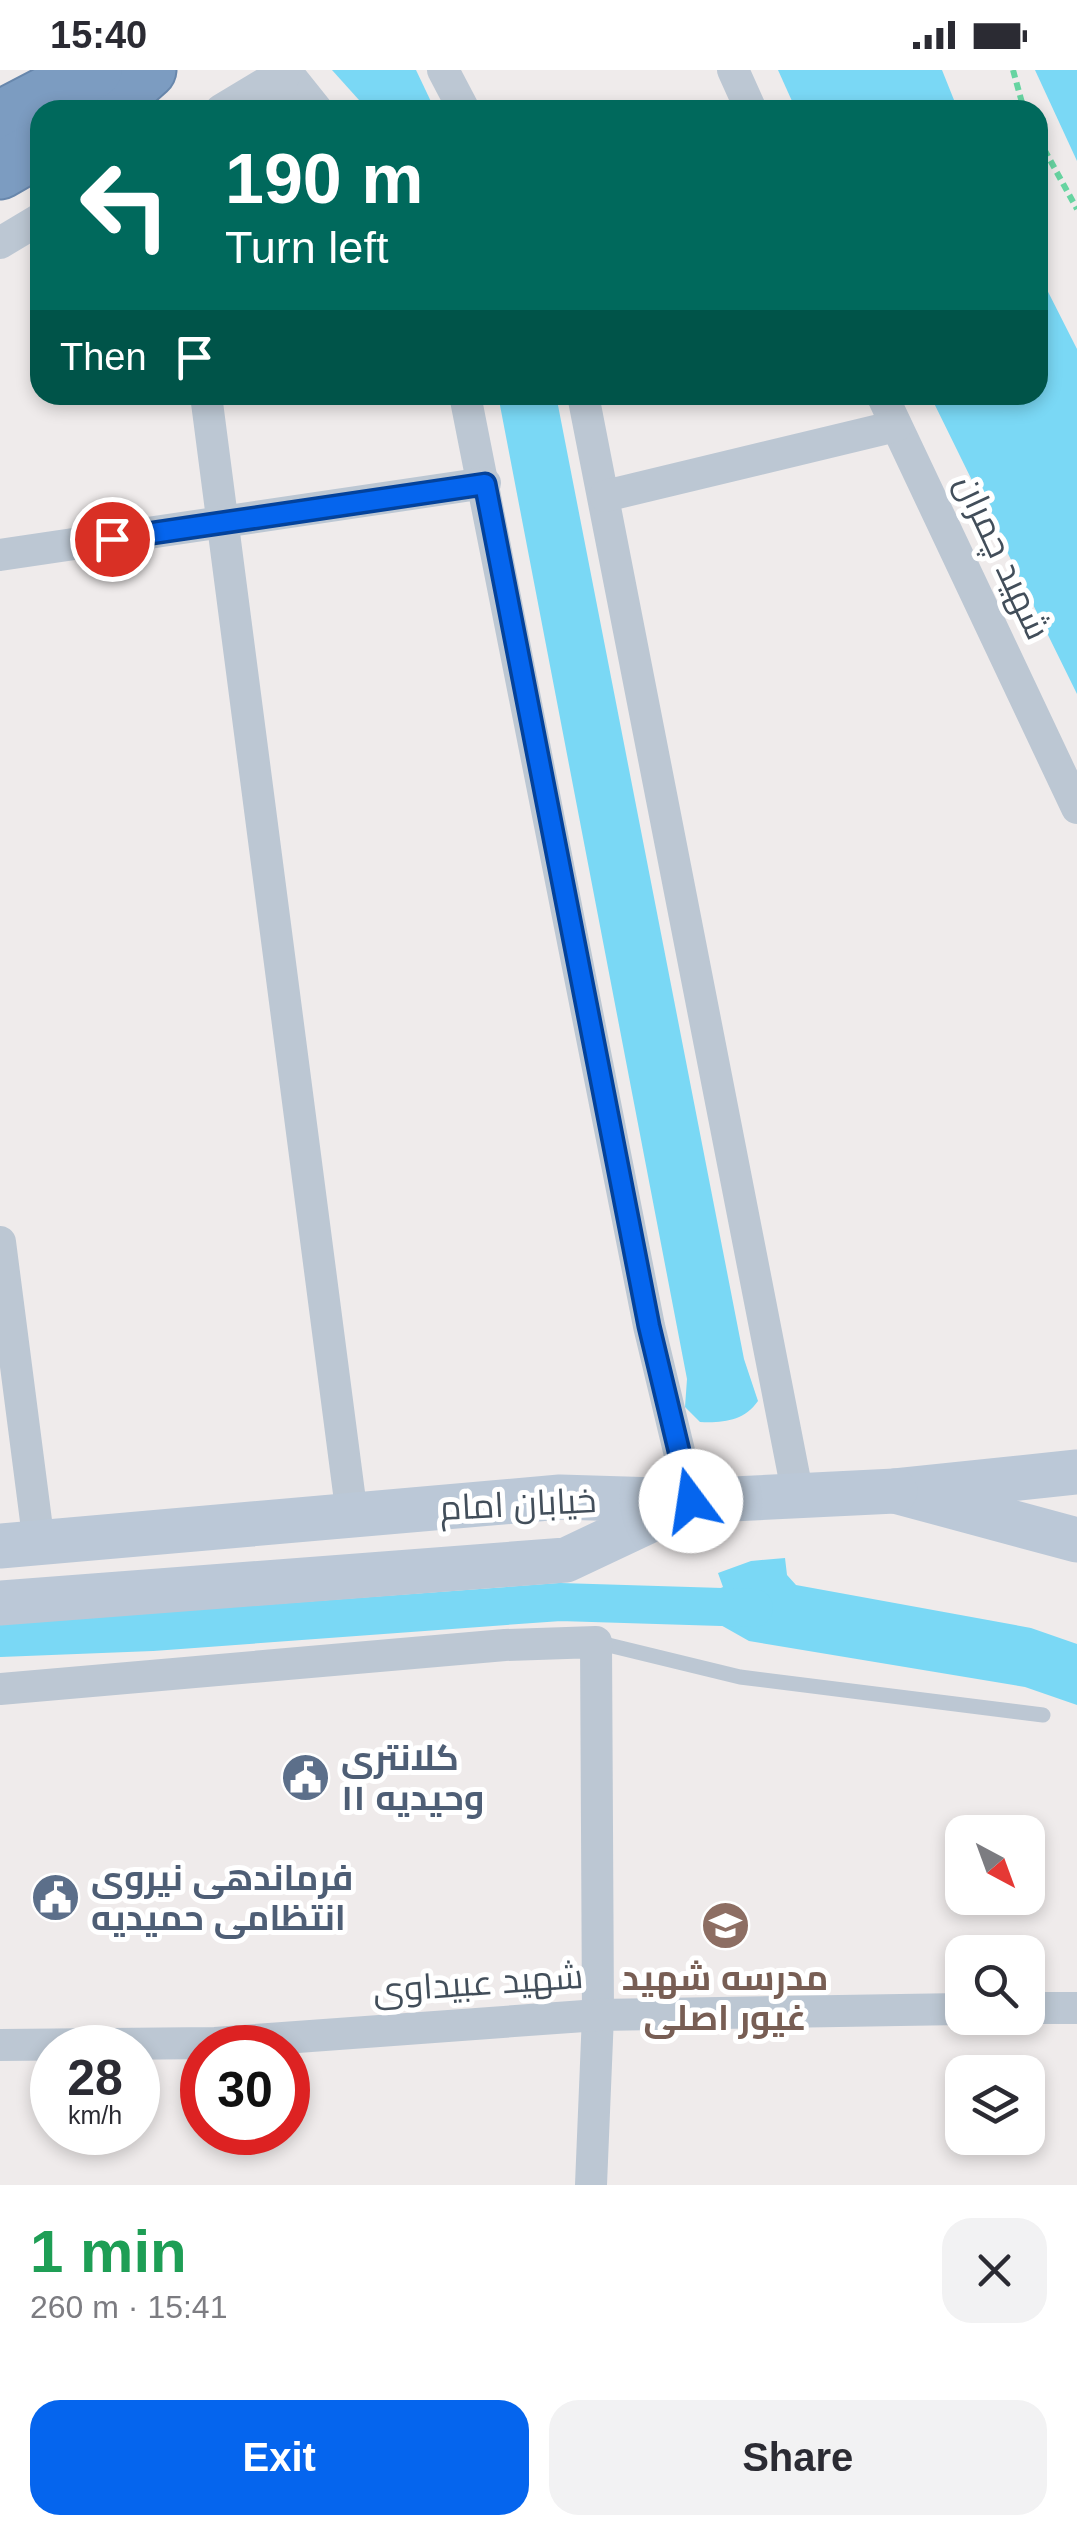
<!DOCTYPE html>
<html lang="en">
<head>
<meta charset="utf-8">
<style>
	:root { --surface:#fff; --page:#f2f2f3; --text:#2b2b33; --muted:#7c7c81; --accent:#0565ee }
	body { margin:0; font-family:Arial,Cairo,sans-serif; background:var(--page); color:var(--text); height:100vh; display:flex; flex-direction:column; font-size:38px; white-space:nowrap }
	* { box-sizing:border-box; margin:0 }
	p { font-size:32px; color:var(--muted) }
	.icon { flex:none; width:55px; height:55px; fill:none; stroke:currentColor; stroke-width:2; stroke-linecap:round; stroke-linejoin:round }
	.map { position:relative; height:2115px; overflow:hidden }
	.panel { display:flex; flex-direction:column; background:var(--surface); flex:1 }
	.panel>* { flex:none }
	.top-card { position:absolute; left:30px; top:30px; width:1018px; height:305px; border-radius:30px; box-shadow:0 5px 15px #0003; background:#00695c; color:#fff; overflow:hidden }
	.needle { width:65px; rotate:139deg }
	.buttons { position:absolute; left:945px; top:1745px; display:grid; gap:20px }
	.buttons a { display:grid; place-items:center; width:100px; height:100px; border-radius:20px; background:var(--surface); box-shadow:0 5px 15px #0003; font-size:50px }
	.speed { position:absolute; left:30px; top:1955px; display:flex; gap:20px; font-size:50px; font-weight:700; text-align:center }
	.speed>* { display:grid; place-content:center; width:130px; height:130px; border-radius:50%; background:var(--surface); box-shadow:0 5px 15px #0003; line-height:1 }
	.speed small { font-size:25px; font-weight:400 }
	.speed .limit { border:15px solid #d22; background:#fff; color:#111 }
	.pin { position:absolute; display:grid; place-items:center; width:85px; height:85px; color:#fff; margin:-42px; border:5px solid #fff; border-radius:50%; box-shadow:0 2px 10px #0007 }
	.me { position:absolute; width:110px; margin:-55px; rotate:346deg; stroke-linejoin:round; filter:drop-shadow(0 0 8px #0008) }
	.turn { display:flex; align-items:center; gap:35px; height:210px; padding:0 30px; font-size:45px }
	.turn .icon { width:130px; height:130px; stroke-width:2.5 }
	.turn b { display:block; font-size:70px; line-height:85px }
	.then { display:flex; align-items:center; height:95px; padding:0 30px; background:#0003; gap:20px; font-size:38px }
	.round { display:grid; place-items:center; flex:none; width:105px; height:105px; border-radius:30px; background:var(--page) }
	.headline { display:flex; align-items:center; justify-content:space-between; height:170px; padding:0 30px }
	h1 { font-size:60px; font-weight:600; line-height:75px; color:#1e9e55 }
	.button { display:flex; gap:20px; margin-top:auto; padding:20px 30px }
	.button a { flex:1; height:115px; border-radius:30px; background:var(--accent); color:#fff; font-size:40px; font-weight:600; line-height:115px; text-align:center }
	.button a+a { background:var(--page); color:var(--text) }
	.status { display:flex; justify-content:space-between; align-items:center; height:70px; padding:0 50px; background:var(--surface); direction:ltr }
	.status svg { height:28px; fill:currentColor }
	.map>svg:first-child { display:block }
</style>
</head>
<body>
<div class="status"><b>15:40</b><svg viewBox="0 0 49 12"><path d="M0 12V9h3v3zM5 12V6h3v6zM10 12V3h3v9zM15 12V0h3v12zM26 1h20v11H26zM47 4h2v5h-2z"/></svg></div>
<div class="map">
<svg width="1077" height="2115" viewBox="0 0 1077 2115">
	<rect width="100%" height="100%" fill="#efebeb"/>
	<!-- water -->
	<g fill="#7ad8f5">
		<path d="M332,0H416L435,40H368Z"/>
		<path d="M778,0H942L958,40H796Z"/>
		<path d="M1035,0H1077V91Z"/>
		<path d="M1038,202L1077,279V624L930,325H1038Z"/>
		<path d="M498,325H556L744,1289L758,1331C744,1351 723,1353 700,1352L685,1337L687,1309Z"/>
		<path d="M785,1488L787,1505L796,1515L1031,1558L1077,1574V1635L1025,1617L749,1571L703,1545L702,1527L723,1517L718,1503L751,1491Z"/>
	</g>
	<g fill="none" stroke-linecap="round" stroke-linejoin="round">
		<!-- canal -->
		<path stroke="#7ad8f5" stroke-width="38" d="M0,1568L152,1562L560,1532L754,1538"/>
		<defs>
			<g id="highway">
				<path d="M103,40L148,0"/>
				<path d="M0,49L94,0"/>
				<path d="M0,101L40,78"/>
			</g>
		</defs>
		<!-- highway casing -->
		<use href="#highway" stroke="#6887ac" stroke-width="59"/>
		<!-- path -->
		<g stroke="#67d4a1" stroke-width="6" stroke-dasharray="8 5" stroke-linecap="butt">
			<path d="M1013,0L1024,40"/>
			<path d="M1038,68L1077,139"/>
		</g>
		<!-- lane -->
		<path stroke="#bcc7d3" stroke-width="15" d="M596,1572L740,1607L1043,1645"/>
		<!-- street -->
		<g stroke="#bcc7d3" stroke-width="32">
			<path d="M285,0L317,40"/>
			<path d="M443,0L464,40"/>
			<path d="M733,0L751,40"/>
			<path d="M221,40L286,1L270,40"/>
			<path d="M0,173L40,149"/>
			<path d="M206,325L352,1446"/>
			<path d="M465,325L649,1256L691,1431"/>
			<path d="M583,325L798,1426"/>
			<path d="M882,325L1077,738"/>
			<path d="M605,426L896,356"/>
			<path d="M0,485L485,413"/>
			<path d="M0,1172L39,1474"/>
			<path d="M0,1619L505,1575L596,1572L598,1945L591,2115"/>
			<path d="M1028,1938H1077"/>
			<path d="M0,1975L215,1973L598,1945L962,1939"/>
		</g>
		<!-- secondary -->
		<g stroke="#bbc8d7" stroke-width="45">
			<path d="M1077,1402L895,1421L1077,1470"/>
			<path d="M691,1431L895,1421"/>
			<path d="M0,1476L560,1427L691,1431L566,1490L0,1533"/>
		</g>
		<!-- highway -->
		<use href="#highway" stroke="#7c9cc1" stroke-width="55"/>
	</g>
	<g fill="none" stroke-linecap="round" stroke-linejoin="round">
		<defs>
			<path id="route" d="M112,469L485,414L649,1256L691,1431"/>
		</defs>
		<!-- route casing -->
		<use href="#route" stroke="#03429b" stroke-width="25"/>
		<!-- route -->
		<use href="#route" stroke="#0565ee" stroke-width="18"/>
	</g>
	<!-- icons -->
	<defs>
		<symbol id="civic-disc" viewBox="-11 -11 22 22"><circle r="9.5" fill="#5c6f8a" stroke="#fff"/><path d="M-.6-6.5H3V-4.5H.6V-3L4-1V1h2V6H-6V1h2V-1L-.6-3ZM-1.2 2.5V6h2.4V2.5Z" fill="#fff"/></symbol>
		<symbol id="school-disc" viewBox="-11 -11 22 22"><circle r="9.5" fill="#8d6e63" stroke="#fff"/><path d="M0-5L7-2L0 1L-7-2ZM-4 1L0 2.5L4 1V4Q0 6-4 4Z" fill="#fff"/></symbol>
	</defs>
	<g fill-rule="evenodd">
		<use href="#civic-disc" x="278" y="1680" width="55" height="55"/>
		<use href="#civic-disc" x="28" y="1800" width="55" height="55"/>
		<use href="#school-disc" x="698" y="1828" width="55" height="55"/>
	</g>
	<g text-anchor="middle" stroke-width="10" stroke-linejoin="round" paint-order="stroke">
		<!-- street labels -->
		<g font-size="35" fill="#424e5a" stroke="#fff">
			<text transform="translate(1003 487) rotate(65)" y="12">شهید چمران</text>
			<text transform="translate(518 1434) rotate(-3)" y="12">خیابان امام</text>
			<text transform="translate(478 1913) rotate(-4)" y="12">شهید عبیداوی</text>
		</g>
		<!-- service labels -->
		<g font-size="35" font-weight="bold" fill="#4e5e75" stroke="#fff" text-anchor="start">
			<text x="341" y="1700">کلانتری<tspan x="341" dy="40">۱۱ وحیدیه</tspan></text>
			<text x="91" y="1820">فرماندهی نیروی<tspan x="91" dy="40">انتظامی حمیدیه</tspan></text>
		</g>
		<!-- education labels -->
		<g font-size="35" font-weight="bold" fill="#785e54" stroke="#fff">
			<text x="725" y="1920">مدرسه شهید<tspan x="725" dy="40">غیور اصلی</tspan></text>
		</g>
	</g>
</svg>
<div class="buttons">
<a><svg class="needle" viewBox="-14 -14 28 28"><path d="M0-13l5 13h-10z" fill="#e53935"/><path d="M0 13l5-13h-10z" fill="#7c7c81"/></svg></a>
<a><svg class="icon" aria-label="search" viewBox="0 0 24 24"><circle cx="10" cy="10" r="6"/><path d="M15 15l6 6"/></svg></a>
<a><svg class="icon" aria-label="layers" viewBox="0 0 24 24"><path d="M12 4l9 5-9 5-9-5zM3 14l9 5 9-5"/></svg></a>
</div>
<div class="speed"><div>28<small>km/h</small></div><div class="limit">30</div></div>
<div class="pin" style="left:112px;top:469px;background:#d93025"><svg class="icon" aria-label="arrive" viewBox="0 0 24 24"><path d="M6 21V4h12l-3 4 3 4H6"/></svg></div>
<svg class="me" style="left:691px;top:1431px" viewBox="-20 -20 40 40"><circle r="19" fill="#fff"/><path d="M0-13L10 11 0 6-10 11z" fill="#0565ee"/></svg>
<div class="top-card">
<div class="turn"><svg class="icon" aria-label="left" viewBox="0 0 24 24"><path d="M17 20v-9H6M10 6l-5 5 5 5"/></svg><div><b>190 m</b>Turn left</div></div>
<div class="then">Then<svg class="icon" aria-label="arrive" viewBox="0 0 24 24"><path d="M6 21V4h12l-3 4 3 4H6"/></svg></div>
</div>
</div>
<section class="panel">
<div class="headline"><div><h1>1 min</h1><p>260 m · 15:41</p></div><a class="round"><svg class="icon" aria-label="close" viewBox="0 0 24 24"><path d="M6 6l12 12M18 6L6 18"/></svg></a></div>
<div class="button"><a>Exit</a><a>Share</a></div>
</section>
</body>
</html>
